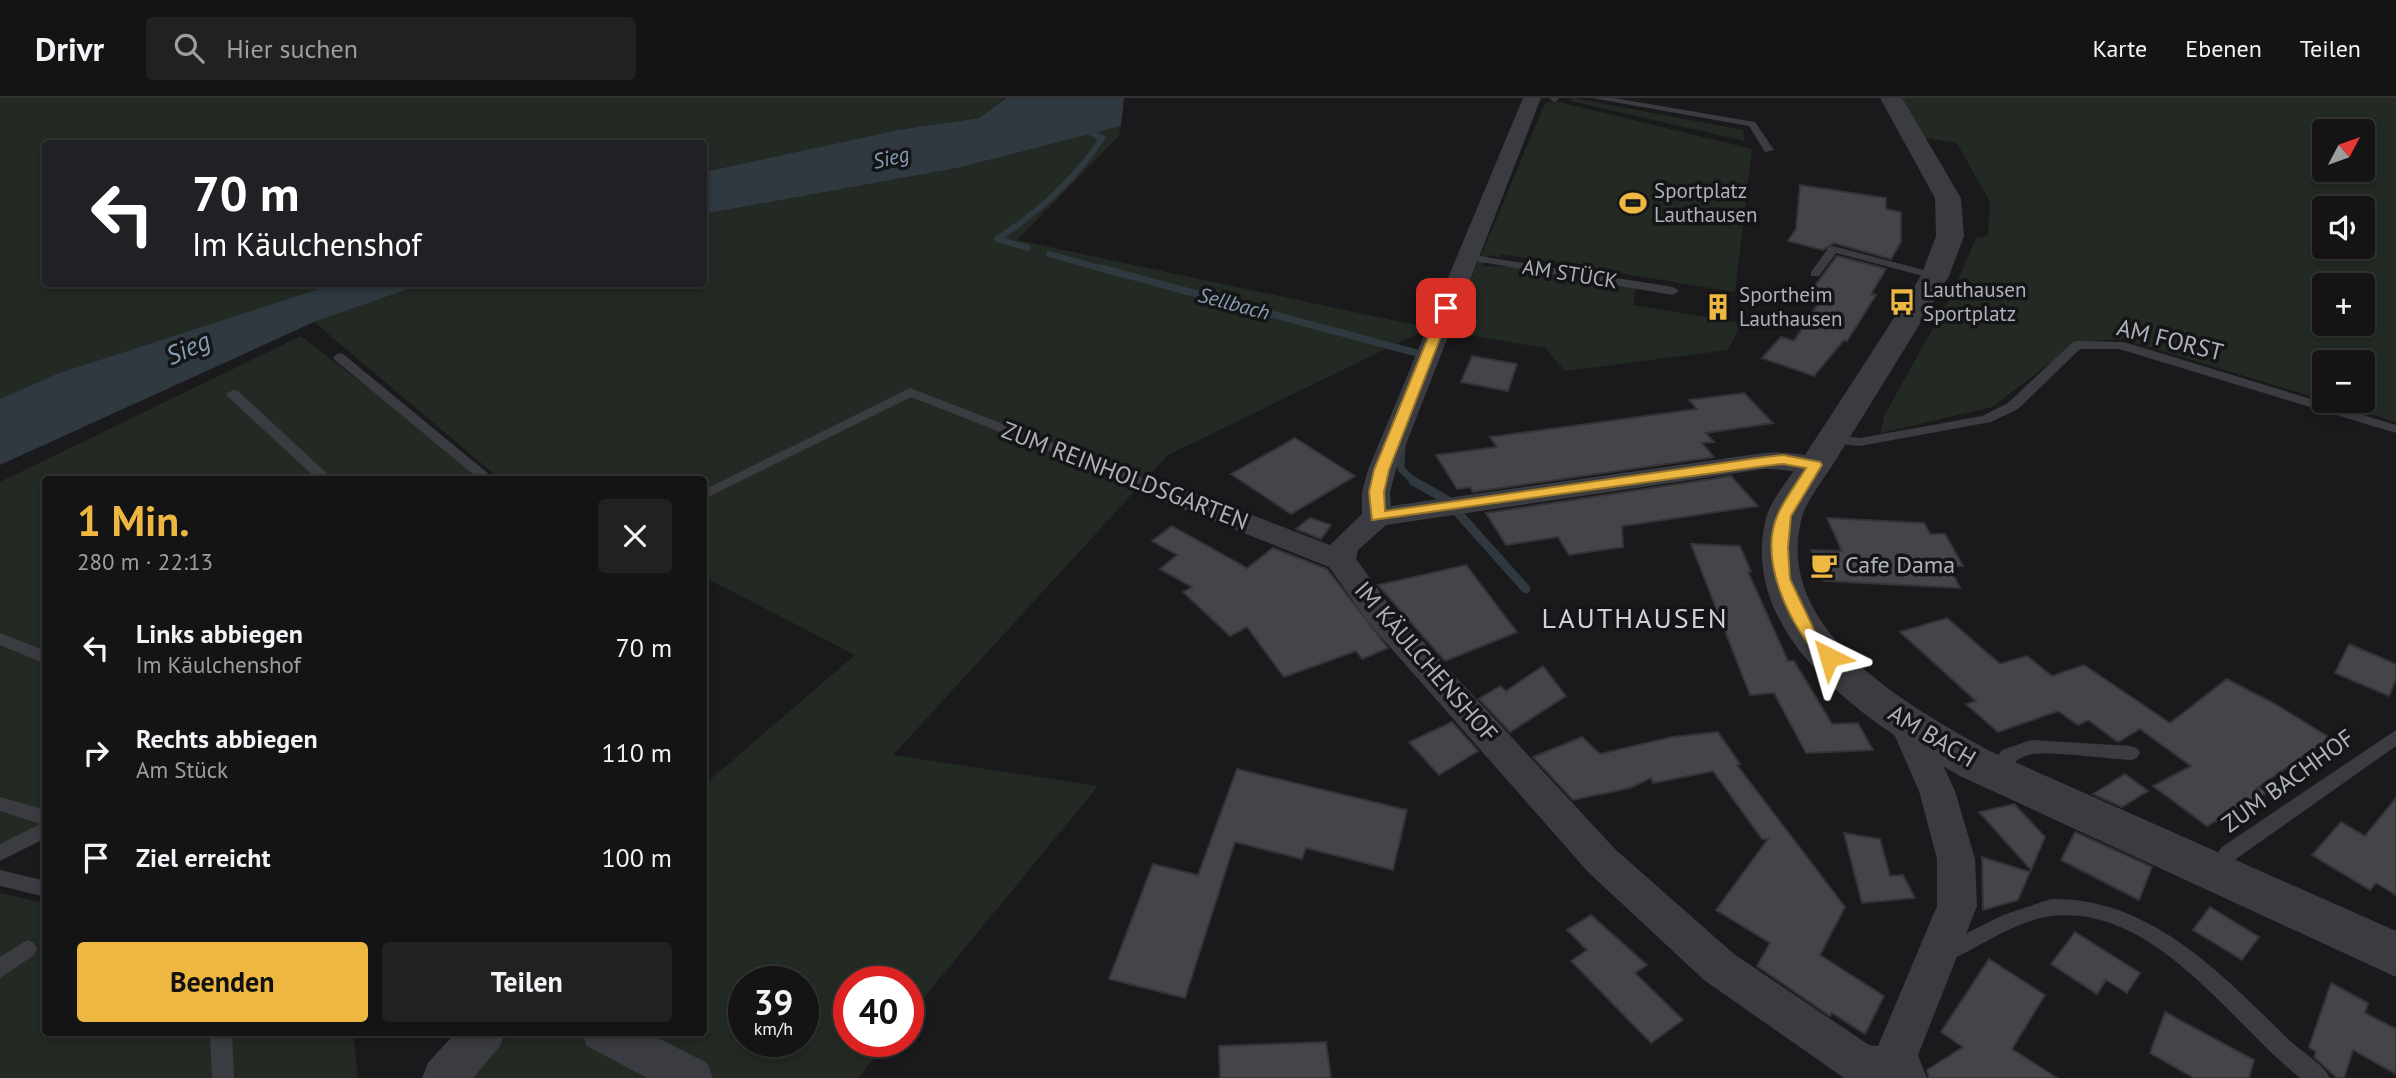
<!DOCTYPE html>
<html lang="de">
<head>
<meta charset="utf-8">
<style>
	:root { --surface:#141415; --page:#212122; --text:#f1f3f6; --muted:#9d9ea0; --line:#333334; --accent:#edb741 }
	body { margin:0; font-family:"PT Sans",sans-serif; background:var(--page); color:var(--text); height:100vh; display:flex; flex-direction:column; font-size:26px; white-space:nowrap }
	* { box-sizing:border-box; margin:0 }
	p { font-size:23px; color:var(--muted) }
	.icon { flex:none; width:38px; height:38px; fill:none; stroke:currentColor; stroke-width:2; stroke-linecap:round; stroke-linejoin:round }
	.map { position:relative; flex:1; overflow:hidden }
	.details { position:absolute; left:42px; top:378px; width:665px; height:560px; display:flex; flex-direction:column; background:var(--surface); border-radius:7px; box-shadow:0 4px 10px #0003,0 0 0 2px var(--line) }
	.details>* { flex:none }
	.banner { position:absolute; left:42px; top:42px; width:665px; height:147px; border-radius:7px; box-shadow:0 4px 10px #0003,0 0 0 2px var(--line); background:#202124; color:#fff; overflow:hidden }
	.needle { width:46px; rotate:49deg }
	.tools { position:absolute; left:2312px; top:21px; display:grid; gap:14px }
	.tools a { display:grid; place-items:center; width:63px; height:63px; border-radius:7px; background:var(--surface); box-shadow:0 4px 10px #0003,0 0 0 2px var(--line); font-size:35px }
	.speed { position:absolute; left:728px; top:868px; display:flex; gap:14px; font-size:35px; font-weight:700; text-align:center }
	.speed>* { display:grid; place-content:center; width:91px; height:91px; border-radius:50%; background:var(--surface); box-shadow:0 4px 10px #0003,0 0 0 2px var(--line); line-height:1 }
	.speed small { font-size:18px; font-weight:400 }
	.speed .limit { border:10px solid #d22; background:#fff; color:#111 }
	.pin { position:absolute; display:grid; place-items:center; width:60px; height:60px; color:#fff; margin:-30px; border-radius:14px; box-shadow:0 4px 10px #0006 }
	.me { position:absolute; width:77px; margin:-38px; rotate:320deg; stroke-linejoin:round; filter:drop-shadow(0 0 5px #0008) }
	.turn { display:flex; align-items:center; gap:24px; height:147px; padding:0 35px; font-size:32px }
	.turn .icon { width:91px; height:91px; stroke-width:2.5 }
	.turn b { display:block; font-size:49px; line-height:60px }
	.round { display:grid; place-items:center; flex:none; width:74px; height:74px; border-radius:7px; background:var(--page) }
	.overview { display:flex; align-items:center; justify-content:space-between; height:119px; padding:0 35px }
	h1 { font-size:42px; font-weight:600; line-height:52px; color:var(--accent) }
	.cta { display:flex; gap:14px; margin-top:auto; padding:14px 35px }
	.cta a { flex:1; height:80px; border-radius:7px; background:var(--accent); color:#111; font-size:28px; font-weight:600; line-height:80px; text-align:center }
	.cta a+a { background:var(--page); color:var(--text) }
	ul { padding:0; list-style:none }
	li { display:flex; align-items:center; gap:21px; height:105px; padding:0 35px }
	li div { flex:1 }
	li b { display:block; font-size:26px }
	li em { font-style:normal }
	header { display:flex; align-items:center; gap:42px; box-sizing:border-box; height:98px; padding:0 35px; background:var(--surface); border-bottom:2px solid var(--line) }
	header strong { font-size:33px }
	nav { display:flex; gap:38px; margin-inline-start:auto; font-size:24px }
	.search { width:490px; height:63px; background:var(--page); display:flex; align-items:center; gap:18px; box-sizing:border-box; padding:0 24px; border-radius:7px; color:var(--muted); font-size:26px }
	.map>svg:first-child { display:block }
</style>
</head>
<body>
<header>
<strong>Drivr</strong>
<div class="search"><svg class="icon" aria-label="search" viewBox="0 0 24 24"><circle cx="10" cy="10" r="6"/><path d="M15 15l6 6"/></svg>Hier suchen</div>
<nav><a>Karte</a><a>Ebenen</a><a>Teilen</a></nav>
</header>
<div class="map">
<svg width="2396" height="980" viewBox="0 0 2396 980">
	<rect width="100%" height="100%" fill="#1a1a1c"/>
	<!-- green -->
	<g fill="#222a23" fill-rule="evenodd">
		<path d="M0,0H1007L979,20L898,32L704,74V46H46V186H334L56,276L0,301Z"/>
		<path d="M1573,0L1743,32L1745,43L1571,3Z"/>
		<path d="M1902,0H2396V324L2123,241L2078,244L1992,309L1881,335L1884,318L1953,194L1976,140L1988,138L1990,104L1959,49L1956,45L1922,39ZM2324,33H2362V72H2324ZM2324,110H2362V149H2324ZM2324,187H2362V226H2324ZM2324,264H2362V303H2324Z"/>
		<path d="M1555,3L1752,51L1735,194L1502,156L1500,159L1488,157L1482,168L1510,169L1636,190L1633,207L1742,225L1728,252L1565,273L1545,250L1449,234L1545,5Z"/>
		<path d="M1121,28L1119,38L1017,142L1429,230L1168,357L893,657L1098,688L908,919V884H849V943H888L858,980H470L510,935L704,934V687L855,557L704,479V382L500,381L314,224L423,186H704V116L957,70ZM744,884H803V943H744Z"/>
		<path d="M301,238L409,321L479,381L46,382L45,723L0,747V384Z"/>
		<path d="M0,795L45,805L46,934L353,935L358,980H0Z"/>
	</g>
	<!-- water -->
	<g fill="#303940">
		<path d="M1007,0H1124L1121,28L957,70L704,116V74L898,32L979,20Z"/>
		<path d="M334,186H423L314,224L0,367V301L56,276Z"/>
	</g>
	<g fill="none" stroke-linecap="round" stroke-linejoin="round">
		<!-- stream-far2 -->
		<g stroke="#303940" stroke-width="6">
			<path d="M1028,150L997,141C1039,114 1075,82 1102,40L1080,29"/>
			<path d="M1049,156L1107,172"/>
		</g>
		<!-- stream-far1 -->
		<g stroke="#303940" stroke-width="7">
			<path d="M1101,170L1420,256"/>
			<path d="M1402,346L1401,371L1416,385"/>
		</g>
		<!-- stream -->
		<g stroke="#303940" stroke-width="9">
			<path d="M1413,383L1447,402"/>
			<path d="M1458,415L1526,491"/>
		</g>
	</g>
	<!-- building -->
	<g fill="#444549" stroke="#343438" stroke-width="2">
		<path d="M1800,87L1886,100V111L1901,114V144L1891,161L1834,145L1823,152L1788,143L1796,131Z"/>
		<path d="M1837,158L1886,171L1871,196L1876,197L1847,243L1844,242L1814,278L1762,260L1781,239L1794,243L1821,201L1808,197Z"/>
		<path d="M1472,258L1517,266L1508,293L1461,284Z"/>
		<path d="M1744,295L1773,325L1706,335L1714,344L1702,345L1714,359L1473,394L1470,389L1457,391L1436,357L1497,349L1490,339L1697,311L1689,302Z"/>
		<path d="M1295,340L1355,378L1291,416L1231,376Z"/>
		<path d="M1731,378L1758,408L1622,428L1623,449L1569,457L1558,439L1506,447L1486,415Z"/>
		<path d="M1310,420L1331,427L1321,441L1296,431Z"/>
		<path d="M1827,420L1924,425L1930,436H1945L1963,468H1949L1960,490L1824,483L1811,452L1842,453Z"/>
		<path d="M1172,428L1247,470L1273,450L1327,471L1388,550L1362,561L1356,553L1284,579L1247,529L1230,538L1183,494L1192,489L1160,471L1177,457L1152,443Z"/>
		<path d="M1691,446L1740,448L1751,474H1748L1788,563H1794L1832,626L1858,625L1873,652L1806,655L1774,595L1750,597Z"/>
		<path d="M1466,467L1517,534L1445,563L1378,487Z"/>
		<path d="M1947,520L2000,566L2027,558L2052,578L2084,567L2170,625L2227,581L2277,607L2330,640L2257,690L2271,693L2207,728L2153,688L2191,668L2140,631L2118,644L2088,622L2078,627L2058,613L1998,634L1966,606L1976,603L1900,534Z"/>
		<path d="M2349,546L2396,566V581L2389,598L2335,575Z"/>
		<path d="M1543,568L1566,598L1510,634L1479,601L1500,588L1506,593Z"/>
		<path d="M1452,624L1478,653L1439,677L1409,644Z"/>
		<path d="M1718,634L1740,666L1737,667L1845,809L1820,857L1884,898L1865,936L1832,915L1830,918L1757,868L1770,845L1716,812L1768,741H1762L1713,673L1653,685L1651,680L1630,690L1573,702L1533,659L1582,639L1600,656L1672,639Z"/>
		<path d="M1237,671L1407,712L1393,772L1306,750L1302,761L1235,744L1185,900L1109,881L1153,766L1198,777Z"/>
		<path d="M2125,676L2148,693L2122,709L2093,696Z"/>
		<path d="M2396,700V797L2376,785L2370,792L2312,757L2341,724L2365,738Z"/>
		<path d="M2014,706L2045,739L2031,772L1979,714Z"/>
		<path d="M2075,734L2152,769L2139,802L2061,762Z"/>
		<path d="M1844,735L1880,741L1890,778L1903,777L1915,800L1862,805Z"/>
		<path d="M1982,759L2030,774L2018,802L1983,812Z"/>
		<path d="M2210,809L2259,839L2242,862L2193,832Z"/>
		<path d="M1591,817L1647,867L1635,875L1683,922L1651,945L1571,863L1587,852L1567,832Z"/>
		<path d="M2075,834L2140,875L2127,895L2106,882L2097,896L2051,866Z"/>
		<path d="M1989,861L2045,897L2012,951L2057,980H1929L1927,972L1963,949L1941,934Z"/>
		<path d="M2331,885L2368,905L2365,915L2396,931V976L2353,952L2344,980H2337L2314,959L2316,954L2309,949Z"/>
		<path d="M2165,914L2254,962L2249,980H2194L2150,955Z"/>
		<path d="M1326,944L1331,980H1220L1219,948Z"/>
	</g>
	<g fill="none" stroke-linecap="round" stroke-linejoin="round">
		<!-- service -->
		<g fill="#3b3c41" fill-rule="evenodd">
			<path d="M1549,0H1559V1L1554,4Z"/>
			<path d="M1592,0H1614L1755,24L1774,52L1765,54L1749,28Z"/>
			<path d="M1833,148L1939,176L1941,178L1935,181L1836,155L1819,178H1811V174L1829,149Z"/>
			<path d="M1467,156L1673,189L1679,193L1673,197L1463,161V157Z"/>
			<path d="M2077,243L2124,244L2396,327V335L2119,251H2080L2018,311L1991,324L1860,348L1830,345L1823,341L1830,337L1860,340L1982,318L2008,305L2073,244Z"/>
			<path d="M339,255L343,256L496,382H480L335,262L333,259Z"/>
			<path d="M910,290L1153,384L1155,387L1153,390H1143L911,299L704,401V392Z"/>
			<path d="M233,292L238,293L334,382H318L228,299L226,296Z"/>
			<path d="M0,535L46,553V566L0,547Z"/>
			<path d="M2396,632V648L2236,761C2228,771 2222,785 2207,780L2204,774L2222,749Z"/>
			<path d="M2031,642L2131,648L2137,650L2140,655L2137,660L2131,662C2109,661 2045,652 2028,657C2008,663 2005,684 1989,679L1986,674L2002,652Z"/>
			<path d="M0,699L46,712V740L0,763V746L40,726L0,713Z"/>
			<path d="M0,772L46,783V799L0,788Z"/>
			<path d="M2051,801C2150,799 2222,876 2288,941C2300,953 2323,965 2330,980H2300C2230,924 2155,807 2052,818C2017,822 1981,848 1949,863L1942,866L1935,863L1932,857L1935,851L2003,817Z"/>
			<path d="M27,842L34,845L37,851L34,857L0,880V859Z"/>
			<path d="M210,934H232L234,980H212Z"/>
		</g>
		<!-- minor -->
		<g fill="#3b3c41" fill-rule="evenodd">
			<path d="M1523,0H1541L1396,372L1390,394L1391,408L1764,355C1785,353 1805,356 1825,361L1829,367L1825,373C1806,378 1784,370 1764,371L1386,427L1358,452L1356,461L1390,508L1616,752L1734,856L1869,947L1878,948L1937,808V761L1919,693L1891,629L1897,620L1909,616L1921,620L1955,693L1975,761L1977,808L1918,957L1927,980H1844L1704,882L1588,774L1368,524L1329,469L1138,393L1134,387L1138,381L1148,378L1158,381L1330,447L1362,416V394L1368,372Z"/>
			<path d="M456,934H506L500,948L473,980H422L428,965Z"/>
			<path d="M581,934H646L707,965L713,980H647L587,948Z"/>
		</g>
		<!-- tertiary -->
		<path fill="#3b3c41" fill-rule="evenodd" d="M1880,0H1902L1961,100L1964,138L1949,178C1913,237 1877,296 1840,355C1830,373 1807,401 1802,419C1771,532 1911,610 1992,654L2396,833V879L1960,678C1873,628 1736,540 1766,420C1770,403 1794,374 1805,357C1844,298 1882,238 1921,178L1936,138L1935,100Z"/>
	</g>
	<!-- route -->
	<path fill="#edb741" stroke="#9a772a" stroke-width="2" d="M1446,207L1452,210L1389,372L1384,394L1385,413L1765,359L1783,357L1820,364L1822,367L1791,418L1788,449L1790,481L1817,538L1837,559L1835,563H1823C1791,531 1757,462 1778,416C1785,400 1797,385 1806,370L1783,366L1765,368L1372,422L1369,394L1374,372L1440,210Z"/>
	<!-- icons -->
	<defs>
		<symbol id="stadium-bare" viewBox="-9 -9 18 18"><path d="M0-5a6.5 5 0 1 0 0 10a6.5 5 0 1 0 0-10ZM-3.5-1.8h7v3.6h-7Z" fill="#edb741" stroke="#151517" stroke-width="2.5" paint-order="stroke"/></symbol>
		<symbol id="bus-bare" viewBox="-9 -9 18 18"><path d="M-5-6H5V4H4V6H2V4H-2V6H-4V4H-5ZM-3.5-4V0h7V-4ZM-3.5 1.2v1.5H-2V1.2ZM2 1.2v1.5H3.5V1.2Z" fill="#edb741" stroke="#151517" stroke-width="2.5" paint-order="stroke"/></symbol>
		<symbol id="building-bare" viewBox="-9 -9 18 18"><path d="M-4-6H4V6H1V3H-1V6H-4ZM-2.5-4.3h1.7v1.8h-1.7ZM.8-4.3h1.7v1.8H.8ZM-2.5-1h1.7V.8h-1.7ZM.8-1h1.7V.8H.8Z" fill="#edb741" stroke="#151517" stroke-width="2.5" paint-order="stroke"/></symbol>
		<symbol id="cafe-bare" viewBox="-9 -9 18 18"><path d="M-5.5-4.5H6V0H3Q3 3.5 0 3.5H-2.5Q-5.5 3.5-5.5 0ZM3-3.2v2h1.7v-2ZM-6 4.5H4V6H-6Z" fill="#edb741" stroke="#151517" stroke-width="2.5" paint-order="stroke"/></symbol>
	</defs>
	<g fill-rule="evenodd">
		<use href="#stadium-bare" x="1614" y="86" width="38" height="38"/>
		<use href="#bus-bare" x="1883" y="185" width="38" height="38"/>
		<use href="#building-bare" x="1699" y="190" width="38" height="38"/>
		<use href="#cafe-bare" x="1805" y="448" width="38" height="38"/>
	</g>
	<g text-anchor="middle" stroke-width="7" stroke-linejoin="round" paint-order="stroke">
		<!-- far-water labels -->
		<g font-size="21" font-style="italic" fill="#869eb5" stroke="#151517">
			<text transform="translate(891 60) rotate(-13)" y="7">Sieg</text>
			<text transform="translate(1234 206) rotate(15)" y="7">Sellbach</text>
		</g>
		<!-- far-poi labels -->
		<g font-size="21" fill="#adb1bb" stroke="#151517" text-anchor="start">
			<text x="1654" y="100">Sportplatz<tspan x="1654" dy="24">Lauthausen</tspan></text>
			<text x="1923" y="199">Lauthausen<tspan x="1923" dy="24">Sportplatz</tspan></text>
			<text x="1739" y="204">Sportheim<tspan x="1739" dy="24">Lauthausen</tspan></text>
		</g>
		<!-- far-street labels -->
		<g font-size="21" fill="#adb1bb" stroke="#151517">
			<text transform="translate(1570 176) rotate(9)" y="7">AM STÜCK</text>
		</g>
		<!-- street labels -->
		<g font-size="24" fill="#adb1bb" stroke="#151517">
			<text transform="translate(2170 242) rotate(14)" y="8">AM FORST</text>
			<text transform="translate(1125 378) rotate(21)" y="8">ZUM REINHOLDSGARTEN</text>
			<text transform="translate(1426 564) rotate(49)" y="8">IM KÄULCHENSHOF</text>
			<text transform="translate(1932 638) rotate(31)" y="8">AM BACH</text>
			<text transform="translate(2288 683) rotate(-36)" y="8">ZUM BACHHOF</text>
		</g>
		<!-- poi labels -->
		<g font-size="24" fill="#adb1bb" stroke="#151517" text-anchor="start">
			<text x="1845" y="475">Cafe Dama</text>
		</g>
		<!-- water labels -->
		<g font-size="26" font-style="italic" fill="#869eb5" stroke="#151517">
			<text transform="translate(188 250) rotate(-24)" y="9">Sieg</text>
		</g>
		<!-- quarter labels -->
		<g font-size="28" letter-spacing="2" fill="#ced0d7" stroke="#151517">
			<text x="1635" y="530">LAUTHAUSEN</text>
		</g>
	</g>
</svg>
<div class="tools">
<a><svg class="needle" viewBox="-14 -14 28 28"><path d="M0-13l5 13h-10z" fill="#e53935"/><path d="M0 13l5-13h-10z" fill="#9d9ea0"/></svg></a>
<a><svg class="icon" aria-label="sound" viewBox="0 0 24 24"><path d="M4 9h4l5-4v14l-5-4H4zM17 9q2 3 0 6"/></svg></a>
<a>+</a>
<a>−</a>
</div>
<div class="speed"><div>39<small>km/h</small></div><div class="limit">40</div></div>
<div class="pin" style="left:1446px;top:210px;background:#d93025"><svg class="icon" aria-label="arrive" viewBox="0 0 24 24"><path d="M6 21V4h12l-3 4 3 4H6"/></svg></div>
<svg class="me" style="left:1829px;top:559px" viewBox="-20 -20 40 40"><path d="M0-17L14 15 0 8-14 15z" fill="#edb741" stroke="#fff" stroke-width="4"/></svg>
<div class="banner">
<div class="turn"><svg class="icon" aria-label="left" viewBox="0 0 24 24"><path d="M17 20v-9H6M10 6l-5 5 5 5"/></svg><div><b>70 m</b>Im Käulchenshof</div></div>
</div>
<section class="details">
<div class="overview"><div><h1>1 Min.</h1><p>280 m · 22:13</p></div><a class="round"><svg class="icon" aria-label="close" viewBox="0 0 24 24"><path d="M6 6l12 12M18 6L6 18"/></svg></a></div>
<ul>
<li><svg class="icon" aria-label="left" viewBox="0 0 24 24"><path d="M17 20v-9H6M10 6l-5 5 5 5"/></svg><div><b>Links abbiegen</b><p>Im Käulchenshof</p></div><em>70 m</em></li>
<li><svg class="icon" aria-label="right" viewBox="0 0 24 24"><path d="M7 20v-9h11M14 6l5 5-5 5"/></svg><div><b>Rechts abbiegen</b><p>Am Stück</p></div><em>110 m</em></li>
<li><svg class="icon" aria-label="arrive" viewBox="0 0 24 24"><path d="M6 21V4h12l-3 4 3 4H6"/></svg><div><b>Ziel erreicht</b></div><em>100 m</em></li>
</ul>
<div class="cta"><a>Beenden</a><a>Teilen</a></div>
</section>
</div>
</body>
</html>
